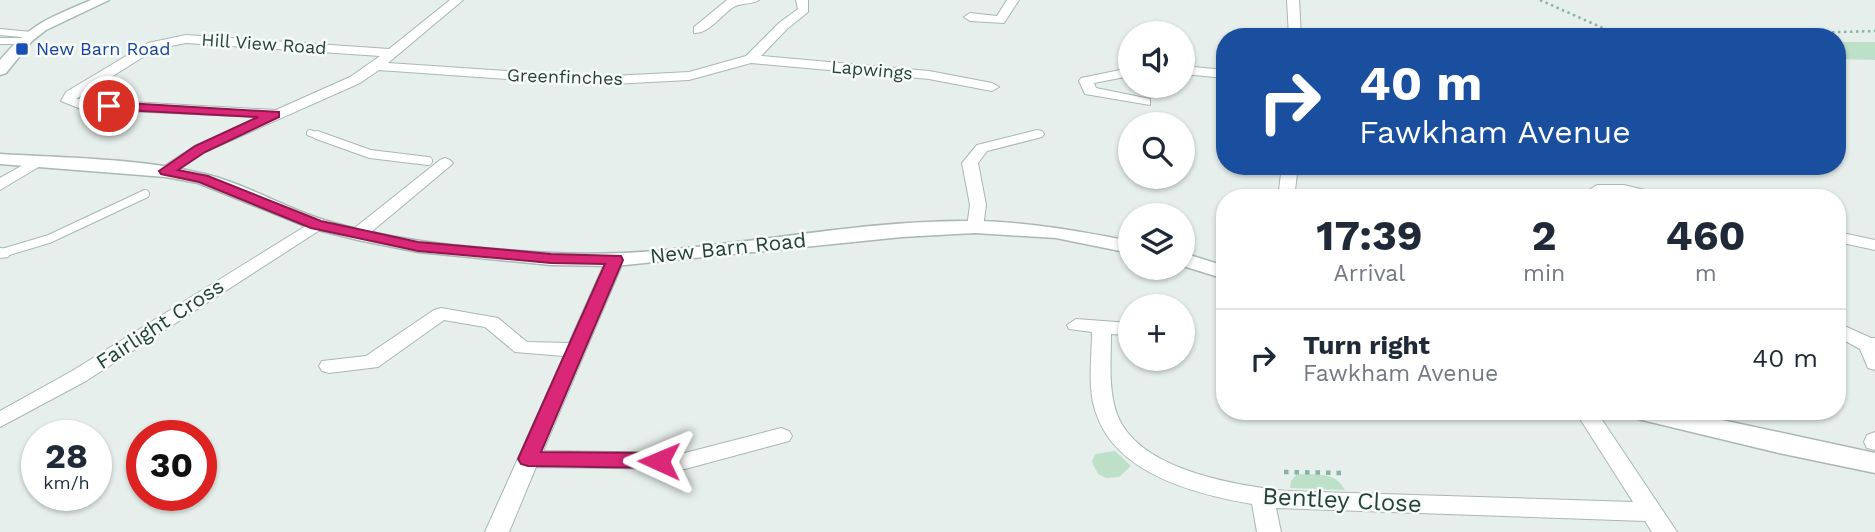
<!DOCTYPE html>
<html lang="en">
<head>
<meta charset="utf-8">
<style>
	:root { --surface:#fff; --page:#f2f2f3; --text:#1f2937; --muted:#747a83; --line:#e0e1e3 }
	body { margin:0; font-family:"Work Sans",sans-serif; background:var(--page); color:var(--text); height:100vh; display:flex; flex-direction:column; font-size:26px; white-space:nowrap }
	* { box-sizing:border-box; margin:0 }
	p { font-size:23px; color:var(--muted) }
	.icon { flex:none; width:38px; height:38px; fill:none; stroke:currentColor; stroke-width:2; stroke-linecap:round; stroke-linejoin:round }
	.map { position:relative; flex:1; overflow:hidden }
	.details { position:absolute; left:1216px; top:189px; width:630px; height:231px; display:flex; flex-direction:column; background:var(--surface); border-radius:28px; box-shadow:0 2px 5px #0004 }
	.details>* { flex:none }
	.guide { position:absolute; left:1216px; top:28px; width:630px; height:147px; border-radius:28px; box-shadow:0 2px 5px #0004; background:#1a4fa0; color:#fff; overflow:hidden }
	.controls { position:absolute; left:1118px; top:21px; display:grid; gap:14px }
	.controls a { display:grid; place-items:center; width:77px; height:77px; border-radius:50%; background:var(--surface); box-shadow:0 2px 5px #0004; font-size:35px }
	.speed { position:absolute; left:21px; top:420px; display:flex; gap:14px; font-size:35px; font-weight:700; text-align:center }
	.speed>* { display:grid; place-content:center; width:91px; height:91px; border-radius:50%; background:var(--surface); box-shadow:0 2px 5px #0004; line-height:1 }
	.speed small { font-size:18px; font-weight:400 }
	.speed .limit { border:10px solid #d22; background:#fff; color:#111 }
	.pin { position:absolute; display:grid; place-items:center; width:60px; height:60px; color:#fff; margin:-30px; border:4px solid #fff; border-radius:50%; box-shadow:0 2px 7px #0007 }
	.me { position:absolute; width:77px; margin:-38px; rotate:271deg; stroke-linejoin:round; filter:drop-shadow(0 0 5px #0008) }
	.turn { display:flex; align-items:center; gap:24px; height:147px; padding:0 28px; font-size:32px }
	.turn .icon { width:91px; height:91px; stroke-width:2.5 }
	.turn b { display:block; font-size:49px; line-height:60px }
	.eta { display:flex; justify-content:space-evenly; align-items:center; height:119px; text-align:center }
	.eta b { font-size:42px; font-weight:700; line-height:49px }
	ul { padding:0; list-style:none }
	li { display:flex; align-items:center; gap:21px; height:98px; padding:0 28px; border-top:2px solid var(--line) }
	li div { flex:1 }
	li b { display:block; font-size:26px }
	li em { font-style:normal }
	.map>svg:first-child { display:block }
</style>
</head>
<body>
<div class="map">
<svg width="1875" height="532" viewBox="0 0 1875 532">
	<rect width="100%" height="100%" fill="#e6efeb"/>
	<!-- green -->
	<g fill="#bfe0c8">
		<path d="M1838,42H1875V60L1838,59Z"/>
		<path d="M1115,451L1131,466L1119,477L1106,478L1098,474L1092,462L1095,454Z"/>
		<path d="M1297,474C1317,475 1335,471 1345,490L1290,488L1291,481Z"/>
	</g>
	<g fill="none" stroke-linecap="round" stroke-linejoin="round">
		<defs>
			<g id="service-far1">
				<path d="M0,32L31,35"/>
				<path d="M0,41H24"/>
				<path d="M310,133L322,137"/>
			</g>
			<g id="service">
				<path d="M317,135L370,154L428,161"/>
				<path d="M2,253L49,239L145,194"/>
			</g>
			<g id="minor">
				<path d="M450,0H463L388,63L593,77L689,72L746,56L779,23L798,9L796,0H808V12L787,29L761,56L929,71L992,83L999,87L992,91L929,79L751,63L689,80L593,85L379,70L360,83L205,152L166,176L158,171L161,168L195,146L259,117L81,109L61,101L66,92L148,43L186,35L389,49ZM186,43L380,56L350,77L276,110L76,99L156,49Z"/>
				<path d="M727,0H759C751,5 740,2 732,8C721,16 708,34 694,33V27Z"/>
				<path d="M1007,0H1019L1004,23L970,21L964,17L970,13L997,16Z"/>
				<path d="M1287,0H1299L1301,37H1289Z"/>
				<path d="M1183,66L1225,70V78L1183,74Z"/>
				<path d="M1130,68V76L1094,83L1096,88L1150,99V105L1085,94L1079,81L1081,78Z"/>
				<path d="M1037,130L1042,131L1044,134L1042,137L987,151L978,163L986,205L983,227L975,232L969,231L967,227L970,205L962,163L977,145Z"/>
				<path d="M37,157L42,159L45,162L42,165L0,190V178Z"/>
				<path d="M445,158L450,160L453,163L450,166L364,238H352L350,234L352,230L440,160Z"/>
				<path d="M1282,166H1298L1294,198H1278Z"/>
				<path d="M1597,185H1624L1665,195L1667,198L1624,195L1590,198L1589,190Z"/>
				<path d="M317,219L323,220L325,224L323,228L86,381L0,427V411L72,371Z"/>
				<path d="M1838,232L1875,240V250L1838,242Z"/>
				<path d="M0,248L8,249L11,253L8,257L0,258Z"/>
				<path d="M615,255L624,260L543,451L685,453L781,428L789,431L792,436L789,441L685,469L536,467L509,532H485L564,356L515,352L485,327L444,320L378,367L329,373L322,371L319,366L322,361L366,356L434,310L441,308L498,318L527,342L569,343L606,260Z"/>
				<path d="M1076,319L1130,323V335L1111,334C1111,359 1108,390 1117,414C1138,470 1234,485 1286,491L1633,502L1575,411H1596L1677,532H1652L1645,521L1276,508L1281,532H1257L1252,504C1195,494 1116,474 1096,413C1087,388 1092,358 1092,332L1069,329L1067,325Z"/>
				<path d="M1838,323L1871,338H1875V370L1868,368L1860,349L1838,337Z"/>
				<path d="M1875,432V450L1867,448L1864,442L1867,435Z"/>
			</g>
			<g id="tertiary">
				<path d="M0,154C66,158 135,158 200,173C243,182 282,207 324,220C396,242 477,249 552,253C694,260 834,219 976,221C1029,222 1079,231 1130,241V253L1056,238L975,233L902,237L615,266L551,265L418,252L358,240L310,228L198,183L166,177L0,164Z"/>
				<path d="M1183,253L1225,266V279L1183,266Z"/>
				<path d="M1630,411H1680L1875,453V473L1779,453L1642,420L1633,417Z"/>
			</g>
			<path id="secondary" d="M91,0H109L46,30L32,41L6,73L0,75V60C32,23 47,19 91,0Z"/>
		</defs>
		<!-- service-far1 casing -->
		<use href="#service-far1" stroke="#a8b8b2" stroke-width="8"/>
		<!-- service casing -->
		<use href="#service" stroke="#a8b8b2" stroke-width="10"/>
		<!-- minor casing -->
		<use href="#minor" stroke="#a8b8b2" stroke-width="2"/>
		<!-- tertiary casing -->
		<use href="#tertiary" stroke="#a8b8b2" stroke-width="3"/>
		<!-- secondary casing -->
		<use href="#secondary" stroke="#a4bbb3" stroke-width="3"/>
		<!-- path-far1 -->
		<g stroke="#86b3a5" stroke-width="2.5" stroke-dasharray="2.5 3.5" stroke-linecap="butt">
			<path d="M1540,0L1623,37"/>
			<path d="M1670,37L1875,31"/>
		</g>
		<!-- path -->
		<path stroke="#86b3a5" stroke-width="4.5" stroke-dasharray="4.5 6" stroke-linecap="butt" d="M1284,472L1343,473"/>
		<!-- service-far1 -->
		<use href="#service-far1" stroke="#fff" stroke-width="6"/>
		<!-- service -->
		<use href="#service" stroke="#fff" stroke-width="8"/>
		<!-- minor -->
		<use href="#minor" fill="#fff" fill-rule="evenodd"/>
		<!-- tertiary -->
		<use href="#tertiary" fill="#fff" fill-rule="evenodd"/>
		<!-- secondary -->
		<use href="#secondary" fill="#fff" fill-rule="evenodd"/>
	</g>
	<!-- route -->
	<path fill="#db2777" stroke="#8e194d" stroke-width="2" d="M109,102L279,112V117L205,152L178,170L208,176L321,221L418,242L551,254L621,256L623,260L541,452L659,453L666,456L669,461L666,466L659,468L528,466L521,464L518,459L605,264L551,263L418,251L311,228L199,182L161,174L159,171L195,146L258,117L104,109L102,106Z"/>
	<!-- markers -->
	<rect fill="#1a4fb4" stroke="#f7fbf9" stroke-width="2.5" x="15" y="42" width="14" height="14" rx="3.5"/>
	<g text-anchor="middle" stroke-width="5" stroke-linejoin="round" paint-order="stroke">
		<!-- far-street labels -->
		<g font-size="18" fill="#24423a" stroke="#f7fbf9">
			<text transform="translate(264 44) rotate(4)" y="6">Hill View Road</text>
			<text transform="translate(872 70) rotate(5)" y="6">Lapwings</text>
			<text transform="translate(565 77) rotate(2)" y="6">Greenfinches</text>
		</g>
		<!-- far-transit labels -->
		<g font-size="18" fill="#164399" stroke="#f7fbf9" text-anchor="start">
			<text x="36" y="55">New Barn Road</text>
		</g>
		<!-- street labels -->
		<g font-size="21" fill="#24423a" stroke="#f7fbf9">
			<text transform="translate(728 248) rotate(-6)" y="7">New Barn Road</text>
			<text transform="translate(160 324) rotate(-33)" y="7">Fairlight Cross</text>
		</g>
		<!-- near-street labels -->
		<g font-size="24" fill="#24423a" stroke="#f7fbf9">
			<text transform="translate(1342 500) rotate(3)" y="8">Bentley Close</text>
		</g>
	</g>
</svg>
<div class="controls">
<a><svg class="icon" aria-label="sound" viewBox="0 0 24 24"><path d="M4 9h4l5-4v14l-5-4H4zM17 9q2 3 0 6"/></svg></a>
<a><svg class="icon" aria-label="search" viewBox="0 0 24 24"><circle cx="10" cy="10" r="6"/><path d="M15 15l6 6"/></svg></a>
<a><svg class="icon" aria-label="layers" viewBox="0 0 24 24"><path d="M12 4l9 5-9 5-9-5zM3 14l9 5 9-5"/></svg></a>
<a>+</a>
</div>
<div class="speed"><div>28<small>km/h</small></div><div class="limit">30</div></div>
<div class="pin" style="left:109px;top:106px;background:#d93025"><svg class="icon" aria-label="arrive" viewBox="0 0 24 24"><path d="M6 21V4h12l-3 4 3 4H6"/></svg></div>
<svg class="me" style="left:659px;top:461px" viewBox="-20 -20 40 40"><path d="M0-17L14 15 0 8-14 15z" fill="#db2777" stroke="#fff" stroke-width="4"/></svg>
<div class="guide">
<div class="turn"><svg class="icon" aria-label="right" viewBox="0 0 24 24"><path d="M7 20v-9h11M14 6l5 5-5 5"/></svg><div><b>40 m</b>Fawkham Avenue</div></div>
</div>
<section class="details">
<div class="eta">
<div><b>17:39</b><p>Arrival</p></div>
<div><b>2</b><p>min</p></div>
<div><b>460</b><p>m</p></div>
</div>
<ul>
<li><svg class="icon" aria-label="right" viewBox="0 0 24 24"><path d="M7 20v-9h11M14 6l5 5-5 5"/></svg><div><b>Turn right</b><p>Fawkham Avenue</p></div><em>40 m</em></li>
</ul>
</section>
</div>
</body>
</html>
